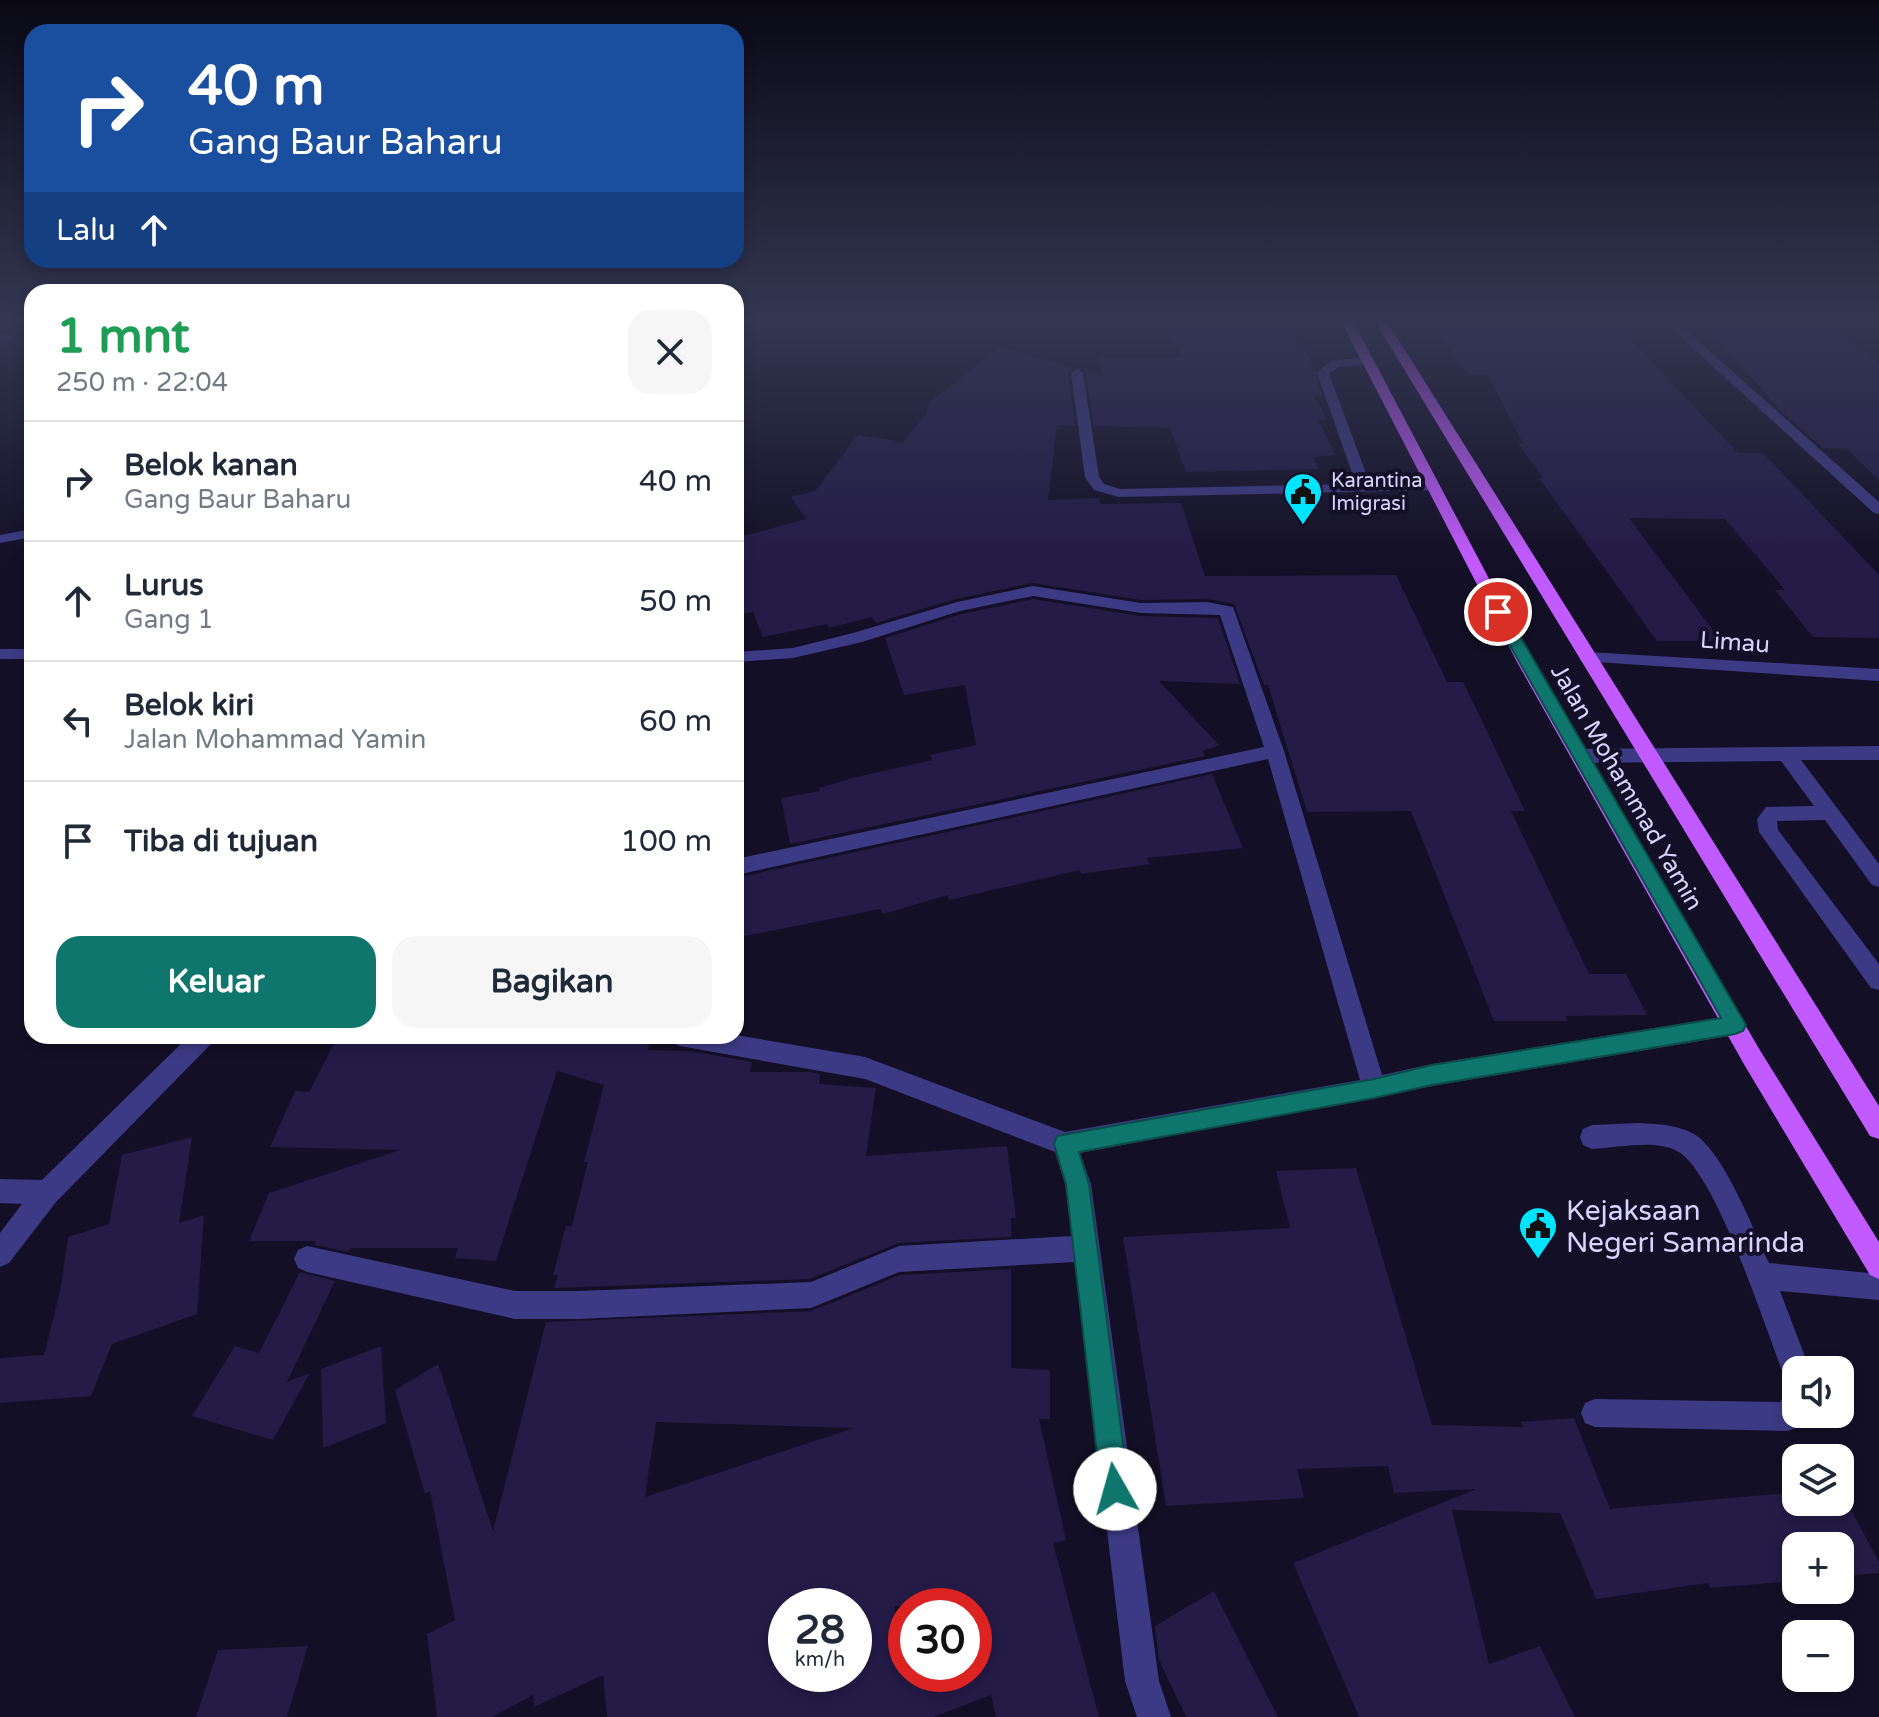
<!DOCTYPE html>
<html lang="id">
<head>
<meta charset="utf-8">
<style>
	:root { --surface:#fff; --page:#f6f6f7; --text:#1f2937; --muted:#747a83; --line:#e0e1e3; --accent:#0f766e }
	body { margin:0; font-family:"Varela Round",sans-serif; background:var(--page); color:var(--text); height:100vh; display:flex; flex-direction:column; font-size:30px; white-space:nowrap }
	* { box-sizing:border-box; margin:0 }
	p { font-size:26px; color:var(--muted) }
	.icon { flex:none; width:44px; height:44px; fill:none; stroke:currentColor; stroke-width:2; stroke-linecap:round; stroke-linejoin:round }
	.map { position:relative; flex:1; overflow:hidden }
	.side { position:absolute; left:24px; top:284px; width:720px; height:760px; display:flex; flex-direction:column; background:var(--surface); border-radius:24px; box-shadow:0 4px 12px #0003 }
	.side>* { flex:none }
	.guide { position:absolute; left:24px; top:24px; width:720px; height:244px; border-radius:24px; box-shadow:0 4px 12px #0003; background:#1a4fa0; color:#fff; overflow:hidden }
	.controls { position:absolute; left:1782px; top:1356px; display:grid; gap:16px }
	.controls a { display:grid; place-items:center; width:72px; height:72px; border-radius:16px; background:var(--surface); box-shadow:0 4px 12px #0003; font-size:40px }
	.speed { position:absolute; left:768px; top:1588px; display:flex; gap:16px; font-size:40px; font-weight:700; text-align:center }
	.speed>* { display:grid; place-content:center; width:104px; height:104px; border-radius:50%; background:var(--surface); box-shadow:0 4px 12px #0003; line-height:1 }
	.speed small { font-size:20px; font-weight:400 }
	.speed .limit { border:12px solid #d22; background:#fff; color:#111 }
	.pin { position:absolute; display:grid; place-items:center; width:68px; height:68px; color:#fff; margin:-34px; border:4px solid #fff; border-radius:50%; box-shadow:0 2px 8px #0007 }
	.me { position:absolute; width:88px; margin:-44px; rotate:353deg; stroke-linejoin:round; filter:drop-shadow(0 0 6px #0008) }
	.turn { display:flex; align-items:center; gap:28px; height:168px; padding:0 32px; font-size:36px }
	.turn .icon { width:104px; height:104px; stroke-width:2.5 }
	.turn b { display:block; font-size:56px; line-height:68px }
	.then { display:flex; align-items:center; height:76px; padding:0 32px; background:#0003; gap:16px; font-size:30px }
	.round { display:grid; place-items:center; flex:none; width:84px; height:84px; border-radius:24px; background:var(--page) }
	.headline { display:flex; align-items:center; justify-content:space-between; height:136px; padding:0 32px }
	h1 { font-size:48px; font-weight:700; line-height:60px; color:#1e9e55 }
	.action { display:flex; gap:16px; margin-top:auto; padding:16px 32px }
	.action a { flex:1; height:92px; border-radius:24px; background:var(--accent); color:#fff; font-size:32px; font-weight:700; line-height:92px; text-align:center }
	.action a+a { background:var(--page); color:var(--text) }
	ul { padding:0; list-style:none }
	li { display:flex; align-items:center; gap:24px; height:120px; padding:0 32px; border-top:2px solid var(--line) }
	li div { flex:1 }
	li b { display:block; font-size:30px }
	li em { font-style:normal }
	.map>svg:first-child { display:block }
</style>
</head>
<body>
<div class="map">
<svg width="1879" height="1717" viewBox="0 0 1879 1717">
	<rect width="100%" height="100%" fill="#130f26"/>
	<!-- building -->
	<g fill="#241b47" fill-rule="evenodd">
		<path d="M1164,323H1282L1305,351L1315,371L1322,396H1313L1328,420H1318L1336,455L1313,457L1319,469L1186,472L1170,428L1094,426L1085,370L1103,376L1099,357H1182Z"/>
		<path d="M1519,323H1615L1738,453H1763L1879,575V638L1813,637L1775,590H1785L1725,519L1629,518L1721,641H1657L1539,478H1543L1518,443H1523L1488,375H1469L1434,328L1522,327Z"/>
		<path d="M1705,323H1824L1879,363V480L1847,449L1823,448L1777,407Z"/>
		<path d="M1000,347L1074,368L1068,373L1075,426L1057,425L1048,500L1099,498L1101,504L1181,503L1205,576L1396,575L1447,682H1463L1486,729L1525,811H1511L1589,974H1626L1647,1015L1565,1016L1568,1021H1494L1411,811L1307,812L1268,685H1264L1234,604L1207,599L1141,600L1032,583L956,599L876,623L872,617L829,628L827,624L763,637L753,612L736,615V538L806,519L791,497L815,491L858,435L903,442L926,414L929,403Z"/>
		<path d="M1033,599L1141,616L1218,618L1240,684L1159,681L1219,745L1203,751L1205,756L790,844L781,798L820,791L819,788L852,778L932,760L930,755L976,745L965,685L904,695L885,638L961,614Z"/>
		<path d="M1212,774L1243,848L1147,858L1150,864L1081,874L1080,870L949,900L948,895L883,914L880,909L736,938V878Z"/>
		<path d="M338,1036L596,1037L594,1043L649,1044L648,1050L690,1051L752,1062L750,1072H811L820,1074L819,1084L876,1088L866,1156L1007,1146L1016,1218H1011V1237L899,1243L810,1279L554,1288L558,1275H553L566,1226H572L588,1162H584L604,1085L557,1071L496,1261L455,1258L458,1248H350L349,1252L314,1245L316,1241H249L269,1193L400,1150L270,1147L295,1091L309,1092Z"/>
		<path d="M192,1137L179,1223L204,1215L197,1314L112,1344L91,1396L0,1403V1358L44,1355L61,1287L68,1237L109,1224L122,1155Z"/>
		<path d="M1356,1168L1432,1425L1523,1427L1521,1422L1574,1418L1610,1509L1796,1492V1502H1840V1489L1879,1562V1573L1840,1576V1546H1796V1581L1710,1588L1708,1583L1596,1599L1560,1513L1452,1510L1489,1664L1540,1646L1575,1717H1359L1293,1563L1476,1489L1394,1493L1388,1466L1297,1469L1304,1498L1166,1506L1123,1237L1290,1228L1276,1171Z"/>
		<path d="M1011,1269V1368L1050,1370V1419H1039L1066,1540L1053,1543L1099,1717H996L991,1695L933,1717H607L603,1675L534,1707L533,1695L492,1717H437L427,1634L455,1620L430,1491L425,1494L395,1390L438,1364L493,1531L546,1322L811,1311L900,1275ZM656,1422L854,1428L645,1497ZM786,1606H854V1674H786ZM894,1606H974V1674H906V1657Z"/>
		<path d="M300,1272L335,1281L287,1382L310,1373L273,1440L192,1416L235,1346L259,1353Z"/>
		<path d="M381,1346L386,1423L323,1448L321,1369Z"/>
		<path d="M1214,1591L1278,1717H1186L1159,1660L1155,1626Z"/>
		<path d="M308,1646L287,1717H196L218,1650Z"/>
	</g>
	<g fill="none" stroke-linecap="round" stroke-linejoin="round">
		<!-- service -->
		<g fill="#3d3a85" fill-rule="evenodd">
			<path d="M1368,357L1372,358V364L1338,367L1329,374L1370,484L1432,483L1439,487L1437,490L1119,497L1094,490L1085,477L1071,373L1077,369L1083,373L1099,477L1104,484L1120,489L1356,484L1317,373L1331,361Z"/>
			<path d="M32,529V537L0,543V535Z"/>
			<rect x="0" y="649" width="32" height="10"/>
			<path d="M1879,746V760H1801L1879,864V887L1872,885L1825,820L1777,821L1778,830L1879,964V990L1871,988L1759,832L1757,819L1766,807L1814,806L1781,761L1579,763L1570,756L1579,749Z"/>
			<path d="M1640,1123C1658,1124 1678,1125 1694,1134C1724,1152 1754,1231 1769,1263L1879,1274V1300L1780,1291L1810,1370H1796V1385L1786,1381C1768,1336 1716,1171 1677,1151C1654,1139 1617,1148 1592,1149L1583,1145L1580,1137L1583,1129L1592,1125Z"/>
			<path d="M1796,1387V1414H1805L1798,1427L1788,1431L1595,1427L1585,1423L1581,1413L1585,1403L1595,1399L1780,1402L1786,1391Z"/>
		</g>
		<!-- minor -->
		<g fill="#3d3a85" fill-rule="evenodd">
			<path d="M1665,323H1678L1879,502V514L1874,513Z"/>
			<path d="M1864,323H1877L1879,333Z"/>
			<path d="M0,333L12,336L14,338L8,342L0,341Z"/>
			<path d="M1033,586L1141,603L1207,602L1233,607L1284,751L1382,1075L1432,1064L1735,1015L1743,1018L1746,1025L1743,1032L1735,1035L1432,1086L1080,1153L1091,1184L1159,1681L1171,1717H1137L1125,1681L1075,1262L899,1272L811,1308L579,1319H515L307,1272L298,1268L294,1259L298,1250L307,1246L515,1291H579L811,1282L899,1246L1072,1236L1065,1184L1055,1152L865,1079L680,1046L672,1043L669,1036L736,1035L865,1057L1065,1132L1360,1080L1268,759L736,875V859L1264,747L1220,615L1141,613L1033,596L960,611L862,642L793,658L736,662V652L793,648L853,633L957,602Z"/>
			<path d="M1587,652L1879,669V681L1581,661L1579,657L1581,653Z"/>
			<path d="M189,1036H215L212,1043L56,1202L9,1263L0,1267V1233L22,1204L0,1203V1179L42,1180Z"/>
		</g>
		<!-- primary -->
		<g fill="#c25bff" fill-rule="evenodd">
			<path d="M1342,323H1354L1533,662L1761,1052L1879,1242V1279L1870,1275L1745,1066L1517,662Z"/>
			<path d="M1376,323H1388L1879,1106V1139L1870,1136Z"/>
		</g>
	</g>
	<!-- sky -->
	<linearGradient id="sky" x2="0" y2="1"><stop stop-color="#0a0815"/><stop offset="0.57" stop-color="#333752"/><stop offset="1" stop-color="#333752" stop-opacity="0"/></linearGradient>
	<rect width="1879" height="563" fill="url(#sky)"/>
	<!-- route -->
	<path fill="#0f766e" stroke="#0a4d48" stroke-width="2" d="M1498,607L1506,612L1746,1025L1743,1031L1735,1034L1432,1085L1374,1098L1079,1152L1089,1184L1129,1489L1125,1499L1115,1503L1105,1499L1101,1489L1066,1184L1054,1144L1057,1136L1374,1079L1432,1065L1721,1018L1491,612Z"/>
	<!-- icons -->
	<defs>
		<symbol id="civic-pin" viewBox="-11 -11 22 30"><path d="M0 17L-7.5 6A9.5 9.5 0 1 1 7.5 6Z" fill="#00e5ff" stroke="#130f26"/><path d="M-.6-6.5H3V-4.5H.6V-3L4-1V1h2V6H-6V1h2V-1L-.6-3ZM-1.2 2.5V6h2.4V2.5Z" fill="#111"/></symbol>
	</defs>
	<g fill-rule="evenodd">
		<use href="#civic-pin" x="1281" y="470" width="44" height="60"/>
		<use href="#civic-pin" x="1516" y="1204" width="44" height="60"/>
	</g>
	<g text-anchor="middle" stroke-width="8" stroke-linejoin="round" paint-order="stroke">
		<!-- far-poi labels -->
		<g font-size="20" fill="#d9d4ff" stroke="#130f26" text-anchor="start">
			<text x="1331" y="487">Karantina<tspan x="1331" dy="23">Imigrasi</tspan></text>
		</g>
		<!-- street labels -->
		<g font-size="24" fill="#d9d4ff" stroke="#130f26">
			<text transform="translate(1735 642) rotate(4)" y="8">Limau</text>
			<text transform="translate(1627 787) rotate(60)" y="8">Jalan Mohammad Yamin</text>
		</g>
		<!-- near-poi labels -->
		<g font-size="28" fill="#d9d4ff" stroke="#130f26" text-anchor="start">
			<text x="1566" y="1220">Kejaksaan<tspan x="1566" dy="32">Negeri Samarinda</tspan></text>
		</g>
	</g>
</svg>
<div class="controls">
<a><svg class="icon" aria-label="sound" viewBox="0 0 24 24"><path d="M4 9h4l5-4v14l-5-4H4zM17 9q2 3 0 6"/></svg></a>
<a><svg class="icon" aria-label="layers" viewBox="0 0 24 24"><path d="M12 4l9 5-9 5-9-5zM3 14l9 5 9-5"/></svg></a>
<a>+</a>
<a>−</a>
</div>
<div class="speed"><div>28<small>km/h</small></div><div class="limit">30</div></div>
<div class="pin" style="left:1498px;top:612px;background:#d93025"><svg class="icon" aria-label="arrive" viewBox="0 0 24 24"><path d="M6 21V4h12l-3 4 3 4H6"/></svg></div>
<svg class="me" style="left:1115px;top:1489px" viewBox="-20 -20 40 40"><circle r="19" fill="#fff"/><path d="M0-13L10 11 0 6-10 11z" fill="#0f766e"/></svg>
<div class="guide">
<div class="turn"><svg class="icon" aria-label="right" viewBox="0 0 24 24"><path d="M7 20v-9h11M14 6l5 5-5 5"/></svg><div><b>40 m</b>Gang Baur Baharu</div></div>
<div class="then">Lalu<svg class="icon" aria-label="ahead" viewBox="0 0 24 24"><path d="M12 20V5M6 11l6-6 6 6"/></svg></div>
</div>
<section class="side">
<div class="headline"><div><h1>1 mnt</h1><p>250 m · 22:04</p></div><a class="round"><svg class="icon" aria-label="close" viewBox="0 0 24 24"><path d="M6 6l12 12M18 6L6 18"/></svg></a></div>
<ul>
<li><svg class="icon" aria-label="right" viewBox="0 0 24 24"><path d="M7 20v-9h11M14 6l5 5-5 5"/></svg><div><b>Belok kanan</b><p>Gang Baur Baharu</p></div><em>40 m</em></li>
<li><svg class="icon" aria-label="ahead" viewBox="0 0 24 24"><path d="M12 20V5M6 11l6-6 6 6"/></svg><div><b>Lurus</b><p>Gang 1</p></div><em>50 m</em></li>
<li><svg class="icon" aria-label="left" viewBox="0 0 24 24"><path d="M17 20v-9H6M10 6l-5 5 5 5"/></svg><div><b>Belok kiri</b><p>Jalan Mohammad Yamin</p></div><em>60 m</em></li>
<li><svg class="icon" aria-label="arrive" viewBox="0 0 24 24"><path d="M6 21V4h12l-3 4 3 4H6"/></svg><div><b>Tiba di tujuan</b></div><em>100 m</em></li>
</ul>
<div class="action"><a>Keluar</a><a>Bagikan</a></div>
</section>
</div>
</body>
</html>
